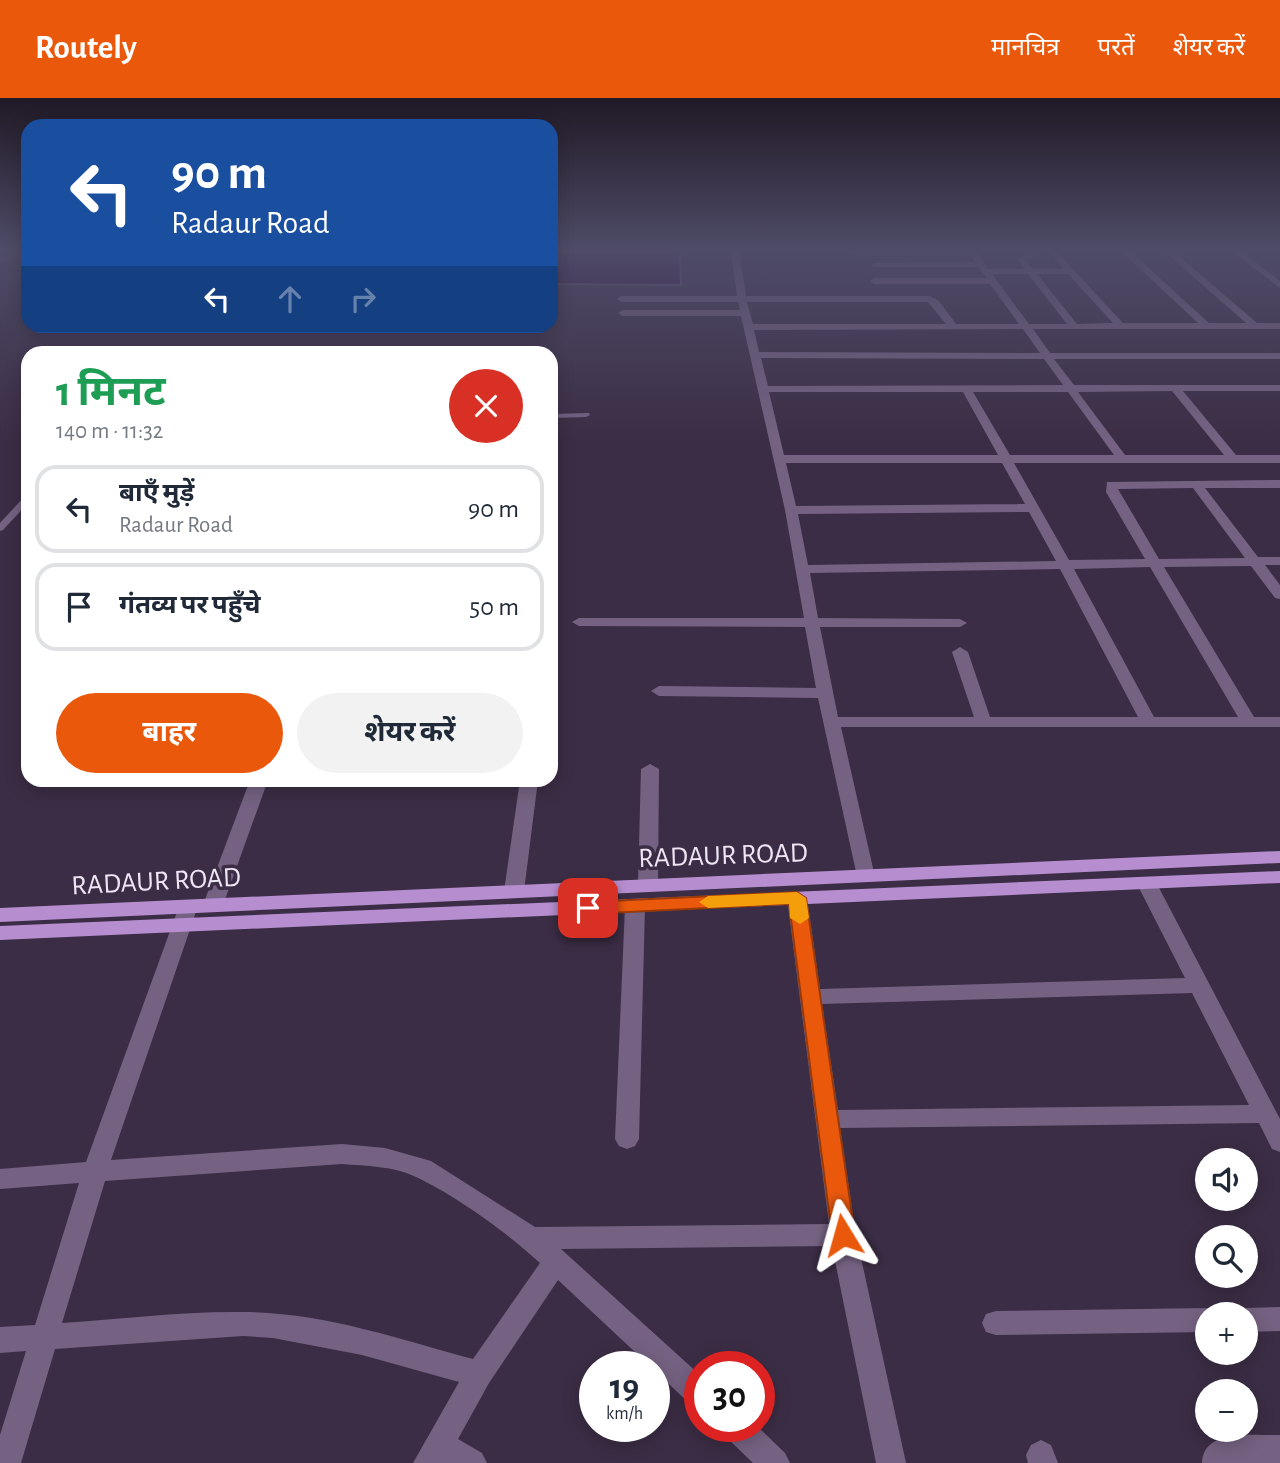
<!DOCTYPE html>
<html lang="hi">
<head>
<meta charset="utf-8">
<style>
	:root { --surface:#fff; --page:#f2f2f3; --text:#1f2937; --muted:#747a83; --line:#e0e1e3; --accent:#ea580c }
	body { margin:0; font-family:"Alegreya Sans","Noto Sans Devanagari",sans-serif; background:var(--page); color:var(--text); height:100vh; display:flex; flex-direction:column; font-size:26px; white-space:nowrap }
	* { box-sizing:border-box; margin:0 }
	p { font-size:23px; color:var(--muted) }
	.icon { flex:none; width:38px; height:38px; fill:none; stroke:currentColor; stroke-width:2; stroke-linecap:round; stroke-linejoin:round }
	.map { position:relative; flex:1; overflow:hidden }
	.drawer { position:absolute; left:21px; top:248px; width:537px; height:441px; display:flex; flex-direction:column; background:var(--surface); border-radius:21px; box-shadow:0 4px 18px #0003 }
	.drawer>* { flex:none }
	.banner { position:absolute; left:21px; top:21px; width:537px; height:214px; border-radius:21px; box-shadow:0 4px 18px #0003; background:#1a4fa0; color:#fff; overflow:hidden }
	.controls { position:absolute; left:1195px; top:1050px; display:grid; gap:14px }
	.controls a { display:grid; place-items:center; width:63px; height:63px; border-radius:50%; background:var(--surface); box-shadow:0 4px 18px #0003; font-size:35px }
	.speed { position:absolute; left:579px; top:1253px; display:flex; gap:14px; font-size:35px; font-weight:700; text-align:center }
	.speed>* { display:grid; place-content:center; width:91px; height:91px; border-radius:50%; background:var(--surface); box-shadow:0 4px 18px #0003; line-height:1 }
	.speed small { font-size:18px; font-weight:400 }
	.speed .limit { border:10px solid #d22; background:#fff; color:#111 }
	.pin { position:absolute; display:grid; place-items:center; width:60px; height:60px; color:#fff; margin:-30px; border-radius:14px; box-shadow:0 4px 10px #0006 }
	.me { position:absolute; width:77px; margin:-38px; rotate:352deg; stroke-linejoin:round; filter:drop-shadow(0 0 5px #0008) }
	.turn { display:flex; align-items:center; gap:24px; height:147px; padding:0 35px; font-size:32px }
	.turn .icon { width:91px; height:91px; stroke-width:2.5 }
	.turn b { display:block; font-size:49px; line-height:60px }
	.lanes { display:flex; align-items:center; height:66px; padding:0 35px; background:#0003; justify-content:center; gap:35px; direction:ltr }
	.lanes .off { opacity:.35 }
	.round { display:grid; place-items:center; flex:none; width:74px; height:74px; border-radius:37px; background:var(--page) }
	.summary { display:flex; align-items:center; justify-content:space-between; height:119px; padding:0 35px }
	h1 { font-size:42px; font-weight:700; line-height:52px; color:#1e9e55 }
	.action { display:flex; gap:14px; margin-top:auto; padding:14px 35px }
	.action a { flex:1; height:80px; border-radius:42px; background:var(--accent); color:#fff; font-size:28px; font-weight:700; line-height:80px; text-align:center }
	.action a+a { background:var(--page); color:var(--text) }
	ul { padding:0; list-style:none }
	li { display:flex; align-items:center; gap:21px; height:88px; margin:0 14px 10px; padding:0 21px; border:4px solid var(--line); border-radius:21px }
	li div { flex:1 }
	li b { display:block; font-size:26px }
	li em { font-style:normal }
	header { display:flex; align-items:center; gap:42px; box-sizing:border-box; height:98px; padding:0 35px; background:var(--accent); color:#fff }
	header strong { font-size:33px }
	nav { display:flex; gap:38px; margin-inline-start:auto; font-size:24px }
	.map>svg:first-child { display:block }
</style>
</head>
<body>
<header>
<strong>Routely</strong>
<nav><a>मानचित्र</a><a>परतें</a><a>शेयर करें</a></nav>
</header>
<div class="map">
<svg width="1280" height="1365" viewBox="0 0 1280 1365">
	<rect width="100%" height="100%" fill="#3b2d45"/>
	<!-- water -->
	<path fill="#29053a" stroke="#644872" stroke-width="2" d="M551,153H680L681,187L551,186Z"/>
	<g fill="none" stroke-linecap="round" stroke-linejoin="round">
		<!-- stream -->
		<path stroke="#644872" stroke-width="4.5" d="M0,163L28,154"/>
		<!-- lane -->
		<g fill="#756282" fill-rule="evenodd">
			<path d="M395,253L397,254L398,256H392Z"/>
			<path d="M589,315L590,317L586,319L551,320V316Z"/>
			<path d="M28,397V405L3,432L0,433V425L25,398Z"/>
		</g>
		<!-- street -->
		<g fill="#756282" fill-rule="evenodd">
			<path d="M731,153H739L746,198H930L939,203L956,226H1019L990,186H874L870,183L874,180H987L978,169H875L871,167L875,165L975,164L969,156H853L849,154L975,153L989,171H1024L1018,161L1025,157L1022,153H1030L1034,158L1026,163L1033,171H1063L1048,153H1056L1123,225H1198L1121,153H1130L1209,225H1246L1164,153H1173L1257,225H1280V231H1033L1050,255H1280V261H1054L1074,287H1280V293H1183L1236,357H1280V365H1014L1069,462L1145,461L1106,394L1107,384L1280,382V390H1205L1258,459H1280V467H1265L1280,487V501L1275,500L1251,468L1164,469L1254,619H1280V629H841L875,779L872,783H858L818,600L659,598L651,593L659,588L816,590L805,529L579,528L572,524L579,520H804L785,412L741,218H623L618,215L623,212H740L738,204H621L617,201L621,198H737ZM992,176H1028L1067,226H1029ZM1037,176H1068L1113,225L1077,226ZM747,204H928L946,226H753ZM1023,231L1040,255L759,254L754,232ZM761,260L1044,261L1063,287L768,288ZM1172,293L1224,357H1125L1078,294ZM769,294H963L998,357H784ZM973,294H1068L1114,357H1010ZM786,365H1002L1025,406L796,408ZM1193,390L1245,460L1159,461L1118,391ZM1029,414L1056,463L808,467L798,416ZM1150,469L1238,619H1154L1074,471ZM1060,471L1138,619H990L968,554L960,549L952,554L974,619H838L820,529H960L967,525L960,521L818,520L810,475Z"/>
			<path d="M1232,153H1241L1280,183V190Z"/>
			<path d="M650,666L659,671L658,786L655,790H641L638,786L641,671Z"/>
			<path d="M250,682H268L223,807L220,812H206L203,807Z"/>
			<path d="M520,682H538L524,793L521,798H507L504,793Z"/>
			<path d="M1147,780L1154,782L1157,786L1280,1021V1054L1272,1051L1259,1025L840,1030L856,1137L906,1365H876L832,1148L561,1151L700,1277V1310L690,1306L654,1272V1269H651L558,1182L489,1285L458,1341L482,1355L487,1365H413L459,1284L362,1257L273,1240L243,1238L55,1251L21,1365H0V1337L26,1253L0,1255V1229L35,1227L79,1085L0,1091V1071L86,1064L181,803H195L198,808L111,1062L342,1046L385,1050L431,1063L535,1129L829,1126L787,800L790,795H804L807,800L820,891L1185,880L1137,786L1140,782ZM1192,895L1249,1007L838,1012L822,906ZM342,1066C367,1068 393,1068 416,1079C455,1097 509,1136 540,1165L473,1261C399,1241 322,1214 243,1214C183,1213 122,1221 62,1225L105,1083Z"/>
			<path d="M635,801L642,803L645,808L639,1041L635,1048L627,1051L619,1048L615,1041L625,808L628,803Z"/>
			<path d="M1280,1209V1233L1246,1234V1216H1235L1246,1210Z"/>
			<path d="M1208,1210L1219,1216H1208V1234L996,1237L986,1234L982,1225L986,1216L996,1213Z"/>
			<path d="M721,1328H757L785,1355L790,1365H753L725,1338Z"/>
			<path d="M1280,1337V1365H1202C1203,1329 1256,1338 1280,1337Z"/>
			<path d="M1041,1342L1051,1347L1058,1365H1028L1026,1357L1031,1347Z"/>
		</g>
		<!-- primary -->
		<g fill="#b68ed0" fill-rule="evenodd">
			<path d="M1280,753V765L0,824V810Z"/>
			<path d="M1280,773V785L0,842V828Z"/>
		</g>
	</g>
	<!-- sky -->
	<linearGradient id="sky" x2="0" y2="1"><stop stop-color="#201926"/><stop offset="0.44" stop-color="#4f4c68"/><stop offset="1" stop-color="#4f4c68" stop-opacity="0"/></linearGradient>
	<rect width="1280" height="344" fill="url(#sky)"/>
	<!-- route -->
	<path fill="#ea580c" stroke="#983908" stroke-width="2" d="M797,794L806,800L855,1137L851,1144L843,1147L835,1144L832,1137L789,806L588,816L579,810L588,804Z"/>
	<!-- slow -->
	<path fill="#f59e0b" d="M797,794L806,800L809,820L800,826L790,820L789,806L708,810L699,804L708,798Z"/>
	<g text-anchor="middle" stroke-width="7" stroke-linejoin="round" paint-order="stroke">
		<!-- street labels -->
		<g font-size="28" fill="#eee5f5" stroke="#3b2d45">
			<text transform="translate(723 756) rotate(-2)" y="10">RADAUR ROAD</text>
			<text transform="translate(156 782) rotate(-3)" y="10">RADAUR ROAD</text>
		</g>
	</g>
</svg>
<div class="controls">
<a><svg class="icon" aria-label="sound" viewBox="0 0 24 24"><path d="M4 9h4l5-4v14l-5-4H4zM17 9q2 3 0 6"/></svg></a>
<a><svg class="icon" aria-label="search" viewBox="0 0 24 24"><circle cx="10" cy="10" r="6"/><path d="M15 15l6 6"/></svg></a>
<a>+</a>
<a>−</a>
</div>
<div class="speed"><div>19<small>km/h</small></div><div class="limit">30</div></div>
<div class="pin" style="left:588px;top:810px;background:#d93025"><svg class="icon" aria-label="arrive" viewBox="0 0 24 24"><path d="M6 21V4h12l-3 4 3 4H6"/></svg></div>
<svg class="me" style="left:843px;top:1137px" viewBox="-20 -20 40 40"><path d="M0-17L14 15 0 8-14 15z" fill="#ea580c" stroke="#fff" stroke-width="4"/></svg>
<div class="banner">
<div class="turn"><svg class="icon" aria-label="left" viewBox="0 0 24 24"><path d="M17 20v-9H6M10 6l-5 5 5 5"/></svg><div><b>90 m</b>Radaur Road</div></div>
<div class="lanes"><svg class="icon" aria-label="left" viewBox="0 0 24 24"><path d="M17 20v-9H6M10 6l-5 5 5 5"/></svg><svg class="icon off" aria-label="ahead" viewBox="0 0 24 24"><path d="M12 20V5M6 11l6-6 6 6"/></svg><svg class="icon off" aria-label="right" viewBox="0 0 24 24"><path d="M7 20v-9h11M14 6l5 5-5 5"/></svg></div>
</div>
<section class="drawer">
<div class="summary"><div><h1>1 मिनट</h1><p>140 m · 11:32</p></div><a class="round" style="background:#d93025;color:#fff"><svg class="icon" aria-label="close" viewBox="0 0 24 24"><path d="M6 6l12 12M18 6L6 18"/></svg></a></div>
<ul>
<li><svg class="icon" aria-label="left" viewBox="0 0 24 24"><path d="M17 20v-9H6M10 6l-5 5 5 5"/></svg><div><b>बाएँ मुड़ें</b><p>Radaur Road</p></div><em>90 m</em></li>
<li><svg class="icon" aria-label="arrive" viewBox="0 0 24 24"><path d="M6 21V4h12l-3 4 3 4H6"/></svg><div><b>गंतव्य पर पहुँचे</b></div><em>50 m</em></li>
</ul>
<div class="action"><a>बाहर</a><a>शेयर करें</a></div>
</section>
</div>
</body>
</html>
